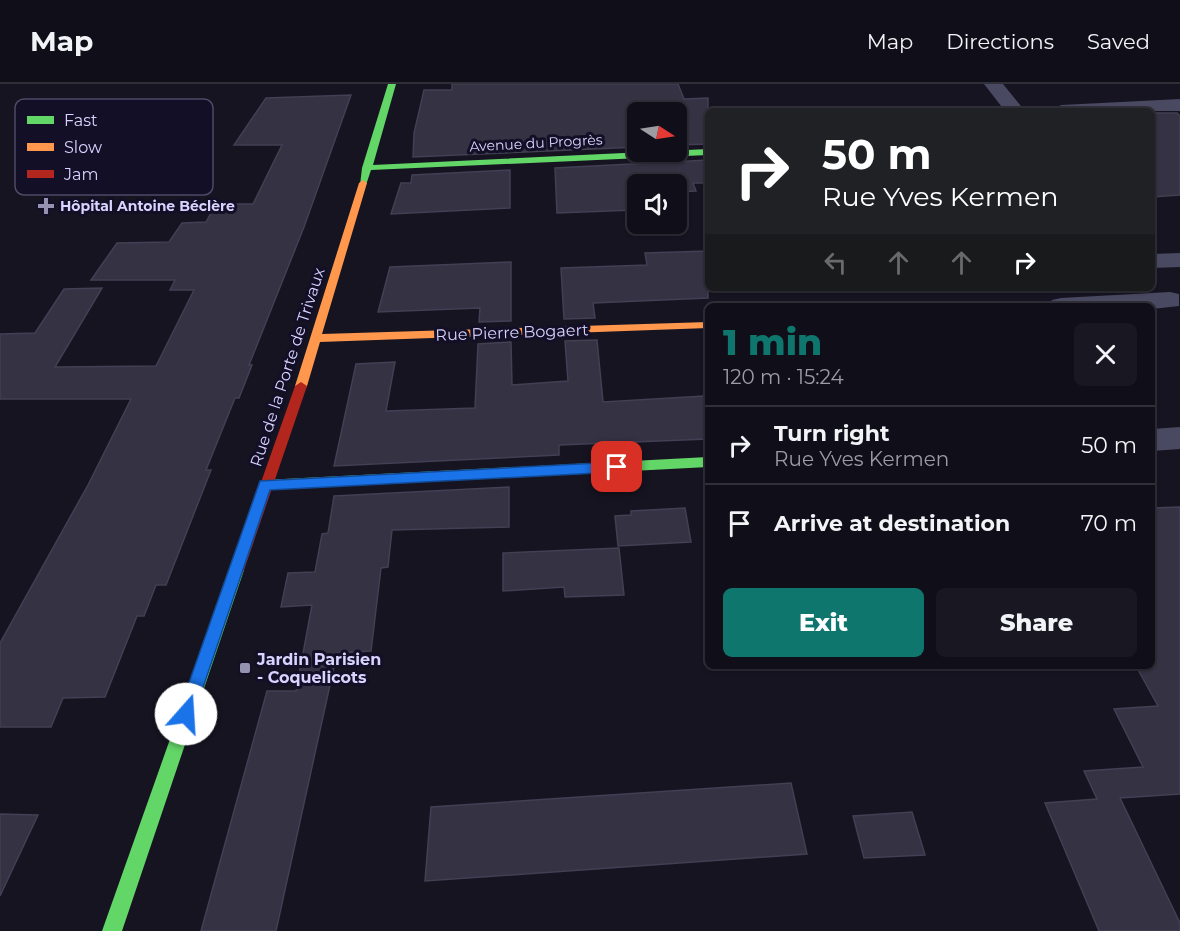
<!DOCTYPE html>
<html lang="en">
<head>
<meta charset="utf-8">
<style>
	:root { --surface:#100f19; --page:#191822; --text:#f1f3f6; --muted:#9c9ca2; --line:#302f38; --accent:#0f766e }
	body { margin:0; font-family:Montserrat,sans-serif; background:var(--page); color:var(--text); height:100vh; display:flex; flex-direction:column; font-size:22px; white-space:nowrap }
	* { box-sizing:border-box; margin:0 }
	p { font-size:20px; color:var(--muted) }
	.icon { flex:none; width:33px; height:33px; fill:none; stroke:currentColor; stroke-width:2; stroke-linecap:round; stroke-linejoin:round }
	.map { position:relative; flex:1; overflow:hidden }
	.drawer { position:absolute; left:705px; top:219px; width:450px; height:366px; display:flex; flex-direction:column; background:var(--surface); border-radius:9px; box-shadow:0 2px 4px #0004,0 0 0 2px var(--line) }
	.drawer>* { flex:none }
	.banner { position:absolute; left:705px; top:24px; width:450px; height:183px; border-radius:9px; box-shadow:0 2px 4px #0004,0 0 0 2px var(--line); background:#202124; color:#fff; overflow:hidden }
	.needle { width:39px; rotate:102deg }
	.fabs { position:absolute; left:627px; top:18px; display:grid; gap:12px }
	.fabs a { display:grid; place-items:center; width:60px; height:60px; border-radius:9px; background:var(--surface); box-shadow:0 2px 4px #0004,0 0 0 2px var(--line); font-size:30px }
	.pin { position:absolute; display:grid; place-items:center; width:51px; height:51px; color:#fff; margin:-26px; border-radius:12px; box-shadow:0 3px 9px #0006 }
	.me { position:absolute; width:66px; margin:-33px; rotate:19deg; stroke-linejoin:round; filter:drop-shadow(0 0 4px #0008) }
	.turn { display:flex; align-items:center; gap:21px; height:126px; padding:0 18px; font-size:27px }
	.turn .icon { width:78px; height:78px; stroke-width:2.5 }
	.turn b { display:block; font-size:42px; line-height:51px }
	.lanes { display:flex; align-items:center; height:57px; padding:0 18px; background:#0003; justify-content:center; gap:30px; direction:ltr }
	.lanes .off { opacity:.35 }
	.round { display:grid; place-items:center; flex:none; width:63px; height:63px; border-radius:9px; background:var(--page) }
	.head { display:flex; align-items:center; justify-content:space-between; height:102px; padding:0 18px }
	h1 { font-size:36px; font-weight:800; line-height:45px; color:var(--accent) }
	.cta { display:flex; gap:12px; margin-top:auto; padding:12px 18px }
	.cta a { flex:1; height:69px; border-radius:9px; background:var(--accent); color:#fff; font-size:24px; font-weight:800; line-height:69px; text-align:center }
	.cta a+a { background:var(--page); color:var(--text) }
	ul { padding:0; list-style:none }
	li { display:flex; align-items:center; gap:18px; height:78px; padding:0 18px; border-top:2px solid var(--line) }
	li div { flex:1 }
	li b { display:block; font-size:22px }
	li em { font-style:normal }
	header { display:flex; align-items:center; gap:36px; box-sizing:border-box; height:84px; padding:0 30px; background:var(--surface); border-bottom:2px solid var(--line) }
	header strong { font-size:28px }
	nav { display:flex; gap:33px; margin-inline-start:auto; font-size:21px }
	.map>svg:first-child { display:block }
</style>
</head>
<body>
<header>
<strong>Map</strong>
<nav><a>Map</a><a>Directions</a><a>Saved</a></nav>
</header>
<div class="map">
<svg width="1180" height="847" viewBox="0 0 1180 847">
	<rect width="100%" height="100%" fill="#161421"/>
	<!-- building -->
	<g fill="#343243" stroke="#433f54" stroke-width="1.5">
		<path d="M452,0H678L684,15L708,14V60L676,61V28H638V63L413,73L414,49L424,6H452Z"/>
		<path d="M351,11L304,143L249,281H252L239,314H235L206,386H211L166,501H156L144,532H137L105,613L63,614L51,643H0V559L88,401L131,315H0V250L35,249L64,205L102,204L55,283L156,282L194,206H170L175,196H91L117,159L169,158L182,139L206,138L216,120H253L282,61H234L266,14Z"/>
		<path d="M1152,29H1177L1180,32V111L1152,113Z"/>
		<path d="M708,76V99H693L696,107L676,108V100H638V110L631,111L634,126L557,129L555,84Z"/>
		<path d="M510,86V124L391,130L401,99H411L412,91Z"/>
		<path d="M708,167V214L593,219L595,234L564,235L561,184L647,181L645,169Z"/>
		<path d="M511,178V237L479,238L480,224L378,228L390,183Z"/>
		<path d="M597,256L603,318L704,312L708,329V355L559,361V371L334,382L356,280L395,278L386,327L475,324L478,260L511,258L512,301L568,297L565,257Z"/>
		<path d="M509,403V443L392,446L388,483L381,484L371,567L337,569L276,847H201L267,607H296L312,521L281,523L288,489L315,488L322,450L328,449L334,412Z"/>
		<path d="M1180,423V710L1120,714L1180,839V847H1099L1045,719L1097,715L1084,687L1143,683L1114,625L1158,622L1136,582H1152V424Z"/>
		<path d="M685,424L691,458L618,462L615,432L631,431V427Z"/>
		<path d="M619,464L624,511L565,513L564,503L503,507V469Z"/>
		<path d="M791,699L807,770L425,797L431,723Z"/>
		<path d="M912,728L925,771L864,774L853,732Z"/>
		<path d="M0,730L38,731L0,812Z"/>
	</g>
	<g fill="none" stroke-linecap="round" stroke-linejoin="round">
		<!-- street -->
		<g fill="#4a4962" fill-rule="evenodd">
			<path d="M984,0H1003L1025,27H1005Z"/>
			<path d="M1180,15V27H1052L1055,23L1062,21Z"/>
			<path d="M1180,169V183L1152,184V170Z"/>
			<path d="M1170,208L1179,210V222L1152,225V222H1048L1052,216L1061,214Z"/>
			<path d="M1180,343V365L1152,367V345Z"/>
		</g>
		<!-- fast -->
		<g fill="#63d668" fill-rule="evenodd">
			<path d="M388,0H396L373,81L708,65V71L371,86L366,101H360L362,84Z"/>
			<path d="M708,373V383L265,406L258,401L265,396Z"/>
			<path d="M237,480L242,482L244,486L122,847H102L230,486L232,482Z"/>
		</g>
		<!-- slow -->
		<path fill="#ff974d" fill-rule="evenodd" d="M363,96L367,99L322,250L708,238V244L320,258L307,302L305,305H297L295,302L359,99Z"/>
		<!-- jam -->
		<path fill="#b3261e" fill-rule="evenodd" d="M301,298L307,302L244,486L242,490L237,492L232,490L230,486L295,302Z"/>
	</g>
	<!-- route -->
	<path fill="#1a73e8" stroke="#114b97" stroke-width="1.5" d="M617,378L624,383L617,388L270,406L194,630L192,636L186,638L180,636L178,630L260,397Z"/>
	<!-- markers -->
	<g fill="#9591b1" stroke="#130f26" stroke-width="2">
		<path d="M43 113h6v6h6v6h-6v6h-6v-6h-6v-6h6z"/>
		<rect x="239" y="578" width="12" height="12" rx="3"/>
	</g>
	<g text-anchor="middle" stroke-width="6" stroke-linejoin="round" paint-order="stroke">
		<!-- far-street labels -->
		<g font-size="14" fill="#d9d4ff" stroke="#130f26">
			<text transform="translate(536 59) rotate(-3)" y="5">Avenue du Progrès</text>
		</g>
		<!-- far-poi labels -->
		<g font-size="14" font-weight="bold" fill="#d9d4ff" stroke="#130f26" text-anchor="start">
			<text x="60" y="127">Hôpital Antoine Béclère</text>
		</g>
		<!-- street labels -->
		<g font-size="16" fill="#d9d4ff" stroke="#130f26">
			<text transform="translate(512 248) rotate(-2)" y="6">Rue Pierre Bogaert</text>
			<text transform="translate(287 283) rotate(-72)" y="6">Rue de la Porte de Trivaux</text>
		</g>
		<!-- poi labels -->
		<g font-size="16" font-weight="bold" fill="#d9d4ff" stroke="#130f26" text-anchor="start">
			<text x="257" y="581">Jardin Parisien<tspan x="257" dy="18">- Coquelicots</tspan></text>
		</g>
	</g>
	<!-- legend -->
	<rect x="15" y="15" width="198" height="96" rx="9" fill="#130f26" stroke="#4e4a67" stroke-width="1.5"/>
	<rect x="27" y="32" width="27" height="8" fill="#63d668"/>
	<rect x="27" y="59" width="27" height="8" fill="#ff974d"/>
	<rect x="27" y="86" width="27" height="8" fill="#b3261e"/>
	<g font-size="16" fill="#d9d4ff">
		<text x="64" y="42">Fast</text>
		<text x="64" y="69">Slow</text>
		<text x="64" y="96">Jam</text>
	</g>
</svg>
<div class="fabs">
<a><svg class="needle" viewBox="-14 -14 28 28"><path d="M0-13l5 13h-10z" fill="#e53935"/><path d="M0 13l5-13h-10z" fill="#9c9ca2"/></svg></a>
<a><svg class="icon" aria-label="sound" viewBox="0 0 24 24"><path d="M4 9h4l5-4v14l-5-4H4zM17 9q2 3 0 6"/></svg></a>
</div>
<div class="pin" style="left:617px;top:383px;background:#d93025"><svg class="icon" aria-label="arrive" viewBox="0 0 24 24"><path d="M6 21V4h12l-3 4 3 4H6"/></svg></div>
<svg class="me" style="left:186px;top:630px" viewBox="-20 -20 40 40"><circle r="19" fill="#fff"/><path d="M0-13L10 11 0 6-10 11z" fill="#1a73e8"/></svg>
<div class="banner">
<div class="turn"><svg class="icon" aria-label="right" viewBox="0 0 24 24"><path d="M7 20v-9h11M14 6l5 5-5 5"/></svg><div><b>50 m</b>Rue Yves Kermen</div></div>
<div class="lanes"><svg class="icon off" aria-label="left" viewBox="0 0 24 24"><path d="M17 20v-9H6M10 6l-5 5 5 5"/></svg><svg class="icon off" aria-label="ahead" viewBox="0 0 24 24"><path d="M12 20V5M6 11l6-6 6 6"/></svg><svg class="icon off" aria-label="ahead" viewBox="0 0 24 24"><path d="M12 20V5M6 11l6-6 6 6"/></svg><svg class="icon" aria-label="right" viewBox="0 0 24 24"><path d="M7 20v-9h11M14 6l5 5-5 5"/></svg></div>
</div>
<section class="drawer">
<div class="head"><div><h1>1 min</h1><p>120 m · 15:24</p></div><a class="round"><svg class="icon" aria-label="close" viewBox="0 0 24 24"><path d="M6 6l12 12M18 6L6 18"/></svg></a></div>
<ul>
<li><svg class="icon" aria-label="right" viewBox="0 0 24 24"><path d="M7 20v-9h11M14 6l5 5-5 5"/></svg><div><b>Turn right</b><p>Rue Yves Kermen</p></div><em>50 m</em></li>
<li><svg class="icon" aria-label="arrive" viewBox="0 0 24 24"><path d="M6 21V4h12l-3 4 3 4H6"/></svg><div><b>Arrive at destination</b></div><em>70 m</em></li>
</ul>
<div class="cta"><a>Exit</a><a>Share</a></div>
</section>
</div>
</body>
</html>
